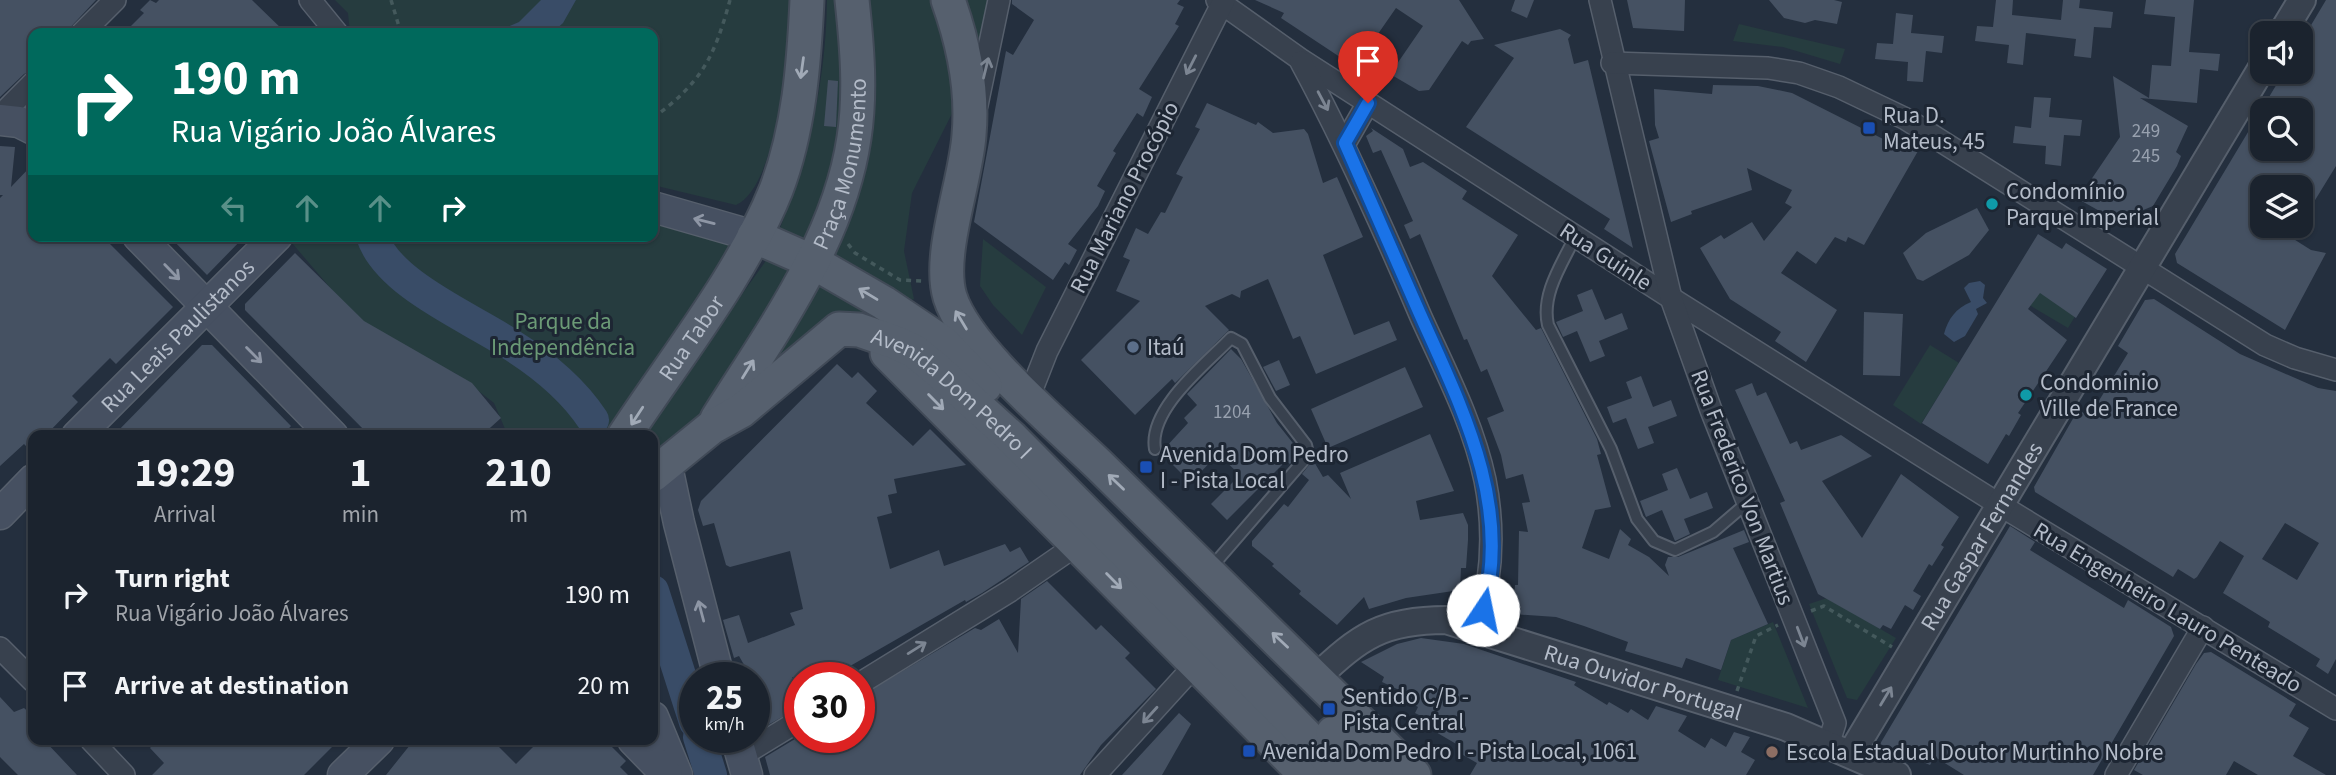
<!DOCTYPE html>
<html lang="en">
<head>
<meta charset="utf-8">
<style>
	:root { --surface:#1b232e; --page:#242b36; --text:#f1f3f6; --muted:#a0a4aa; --line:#39404a }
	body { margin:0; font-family:"Source Sans 3",sans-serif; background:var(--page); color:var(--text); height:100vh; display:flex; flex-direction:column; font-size:26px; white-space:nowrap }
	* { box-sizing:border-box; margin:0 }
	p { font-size:23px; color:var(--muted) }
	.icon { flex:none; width:38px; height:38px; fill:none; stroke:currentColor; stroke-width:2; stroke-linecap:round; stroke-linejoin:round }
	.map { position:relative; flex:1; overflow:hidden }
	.side { position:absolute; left:28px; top:430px; width:630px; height:315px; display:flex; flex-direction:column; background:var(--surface); border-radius:14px; box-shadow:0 2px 5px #0004,0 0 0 2px var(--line) }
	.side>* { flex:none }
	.top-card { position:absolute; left:28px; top:28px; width:630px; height:214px; border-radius:14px; box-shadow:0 2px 5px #0004,0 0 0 2px var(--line); background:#00695c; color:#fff; overflow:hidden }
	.buttons { position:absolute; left:2250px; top:21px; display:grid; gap:14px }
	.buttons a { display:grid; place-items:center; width:63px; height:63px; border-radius:14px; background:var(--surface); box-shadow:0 2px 5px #0004,0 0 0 2px var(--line); font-size:35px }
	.speed { position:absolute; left:679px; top:662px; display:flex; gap:14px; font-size:35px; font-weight:700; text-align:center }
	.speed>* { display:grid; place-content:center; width:91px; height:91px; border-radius:50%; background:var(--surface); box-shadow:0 2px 5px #0004,0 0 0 2px var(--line); line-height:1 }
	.speed small { font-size:18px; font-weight:400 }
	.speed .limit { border:10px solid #d22; background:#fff; color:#111 }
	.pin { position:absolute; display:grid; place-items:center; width:60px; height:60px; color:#fff; margin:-72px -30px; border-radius:50% 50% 50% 0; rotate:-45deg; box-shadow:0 0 7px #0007 }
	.pin .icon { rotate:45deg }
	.me { position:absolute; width:77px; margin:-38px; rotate:11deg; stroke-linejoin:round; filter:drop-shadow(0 0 5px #0008) }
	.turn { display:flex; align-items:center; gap:24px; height:147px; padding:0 28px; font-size:32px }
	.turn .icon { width:91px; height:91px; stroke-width:2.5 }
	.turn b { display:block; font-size:49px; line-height:60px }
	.lanes { display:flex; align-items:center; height:66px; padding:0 28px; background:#0003; justify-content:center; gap:35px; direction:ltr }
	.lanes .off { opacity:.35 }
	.eta { display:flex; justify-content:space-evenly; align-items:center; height:119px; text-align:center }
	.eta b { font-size:42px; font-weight:700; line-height:49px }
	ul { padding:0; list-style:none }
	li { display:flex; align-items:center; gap:21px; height:91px; padding:0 28px }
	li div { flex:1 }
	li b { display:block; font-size:26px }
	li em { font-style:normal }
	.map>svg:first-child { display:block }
</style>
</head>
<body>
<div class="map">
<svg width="2336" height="775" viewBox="0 0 2336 775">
	<rect width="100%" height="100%" fill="#242f3e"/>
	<!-- green -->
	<g fill="#263c3f">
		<path d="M335,0H791C791,43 778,187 736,205L653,185V33H350L348,13Z"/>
		<path d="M827,0H991L981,56L912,193L904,251L914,299L864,326L653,468V436L642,434L765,262C804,181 826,89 827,0Z"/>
		<path d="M1739,24L1845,49L1840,64L1783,47L1733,41Z"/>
		<path d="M653,219L741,246L613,436H508L494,403L455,373L373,338L286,236H653Z"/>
		<path d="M983,239L1046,287L1022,335L993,305L980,286Z"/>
		<path d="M2004,290H2091L2068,328Z"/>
		<path d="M1930,345L1959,363L1921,424L1893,405Z"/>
		<path d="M1827,598L1896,638L1857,700L1847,698L1809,604Z"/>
		<path d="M1773,622L1808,708L1718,680L1731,640Z"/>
	</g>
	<!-- water -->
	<g fill="#394c67">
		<path d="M541,0H576L563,23L552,33H494L519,22Z"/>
		<path d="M1980,281L1985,285L1983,298L1987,303L1976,309L1978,314L1965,336L1954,342L1944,334C1948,319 1956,308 1971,302L1964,288L1969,283Z"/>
	</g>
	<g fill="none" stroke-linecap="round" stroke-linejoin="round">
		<!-- river -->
		<g stroke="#394c67" stroke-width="32">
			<path d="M372,236C388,284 469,317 510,344C542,364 572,388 593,420"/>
			<path d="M653,591L695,722"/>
			<path d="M699,737L711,775"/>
		</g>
	</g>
	<!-- building -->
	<g fill="#455162" fill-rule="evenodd">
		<path d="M0,0H96L65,33H33V70L24,74L0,97Z"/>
		<path d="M150,0L156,3L159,0H252L286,33H124L144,13L140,10Z"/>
		<path d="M1012,0H1180L1177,4L1184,7L1175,24L1179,26L1139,89L1152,97L1143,117L1137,113L1113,151L1116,153L1097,186L1105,191L1098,206L1068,244L1077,250L1069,265L1065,262L1053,280L974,222L1006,51L1013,55L1034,20L1012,4Z"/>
		<path d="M1255,0H1459L1484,39L1471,41L1468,45L1462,41L1429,90L1419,91L1390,74L1423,26L1396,8L1355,67L1281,18L1284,13Z"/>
		<path d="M1515,0H1534L1527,18L1511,11Z"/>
		<path d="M1627,0H1685L1684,31L1633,28Z"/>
		<path d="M1769,0H1834L1842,2L1837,24L1815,20L1805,23L1784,18Z"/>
		<path d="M1996,0H2013L2012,15L2061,20L2063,0H2080L2079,8L2113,12L2111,28L2094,27L2091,58L2074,56L2076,39L2026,33L2023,65L2007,63L2009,45L1975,41L1977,26L1993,27Z"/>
		<path d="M2146,0H2194L2189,52L2220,54L2218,71L2200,69L2197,103L2140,98L2188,126L2176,152L2181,156L2177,166L2153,206L2141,211L2130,228L2078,199L2120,137L2113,76L2149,98L2152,65L2171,66L2175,17L2144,14Z"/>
		<path d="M2326,0H2336V166L2301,223V187H2263V226H2300L2292,238L2311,250L2326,253L2285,330L2177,263L2175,254L2284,72H2301V42ZM2263,110H2301V149H2263Z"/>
		<path d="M1896,13L1913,15L1911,33L1944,36L1942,53L1926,51L1923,82L1907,81L1908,62L1875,59L1877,43L1893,44Z"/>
		<path d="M1560,29L1571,35L1568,39L1574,64L1588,60L1633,248L1604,229L1610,219L1466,127L1514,58L1494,45Z"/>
		<path d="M828,80L838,81L836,127L824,126Z"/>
		<path d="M1713,85L1758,86L1792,93L1895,145L1898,140L1918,151L1864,245L1848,237L1846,242L1835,237L1816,264L1797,251L1781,273L1837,310L1806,362L1775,341L1781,332L1730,299L1700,248L1721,235L1724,239L1752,222L1764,241L1792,207L1785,203L1792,190L1747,168L1752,190L1691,211L1692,214L1671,222L1649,141L1659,138L1655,125L1654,89L1712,94Z"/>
		<path d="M2034,97L2051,98L2049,117L2082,120L2080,136L2064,135L2061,166L2045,164L2046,146L2013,143L2015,126L2031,128Z"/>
		<path d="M1207,103L1256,125L1258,122L1273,133L1304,129L1308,134L1323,183L1337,177L1363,237L1323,255L1354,335L1389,321L1397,340L1316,374L1300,336L1293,339L1268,279L1241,291L1240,298L1232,294L1205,306L1229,330L1175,383L1172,379L1135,415L1081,360L1140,301L1116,291L1130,260L1123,257L1136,228L1148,234L1161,212L1165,213L1183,177L1176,174L1200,129L1195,127Z"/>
		<path d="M1371,128L1403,149L1410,167L1423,162L1467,191L1462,199L1518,235L1492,276L1536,330L1541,328L1597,439L1601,454L1597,455L1611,507L1595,510L1582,548L1609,559L1620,529L1631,539L1628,545L1649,557L1669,576L1665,565L1668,557H1678L1744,530L1749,542L1733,548L1768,624L1731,640L1721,670L1686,658L1682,668L1625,651L1628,642L1584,626L1556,617L1513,614L1515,585H1518L1519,531L1528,532L1522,503L1530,502L1523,474L1506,479L1501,455L1487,418L1504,411L1487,369L1481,372L1467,339L1464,340L1420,234L1410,239L1404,225L1413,221L1381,150L1373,153L1366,136L1373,131Z"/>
		<path d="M0,146L15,147L11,187L33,164V236H102L173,307L116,364L110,358L72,396L78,402L45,436H33V453L24,444L0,466V198L3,195H0Z"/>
		<path d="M1977,208L1989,230L1969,255L1923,281L1917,279L1903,253L1926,233Z"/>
		<path d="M2038,234L2062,249L2066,243L2107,269L2076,318L2040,293L2028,309L2067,340L2018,413L2021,415L2009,436L2006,434L1988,464L1922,423Z"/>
		<path d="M169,236H245L207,275Z"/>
		<path d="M295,253L364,321L472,383L501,418L481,436H370L245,310V304Z"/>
		<path d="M1592,289L1605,320L1622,313L1628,329L1599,341L1605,356L1590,362L1577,331L1563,337L1556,322L1583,311L1577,295Z"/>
		<path d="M2154,299L2240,354L2318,388L2336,391V659L2328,674L2316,666L2320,659L2268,627L2270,622L2223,593L2244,556L2220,541L2197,577L2194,579L2178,569L2173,577L2035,492L2034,487L2075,415L2078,417L2082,412L2089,417L2128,353L2118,346L2145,300ZM2285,523L2319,543L2297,580L2262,559Z"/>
		<path d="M1864,312L1903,314L1900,376L1863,375Z"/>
		<path d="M202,345H212L291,426L282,436H113Z"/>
		<path d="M1231,349L1241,359L1277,423L1300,452L1290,464L1286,461L1227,520L1211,504L1240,475L1218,454L1196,477L1190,473L1184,476L1165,457L1169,452L1165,448L1188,423L1184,418L1197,405L1187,394Z"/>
		<path d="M1279,360L1290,385L1276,391L1263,367Z"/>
		<path d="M837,364L852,378L858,372L877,391L866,403L913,446L930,429L966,465L894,479L897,493L888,495L892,513L877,517L890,569L939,550L944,566L1005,544L1010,552L1020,547L1029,562L982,593L966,602L965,600L831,677H792L800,689V707L757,731L754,677H751L739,656L734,658L723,620L739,615L748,643L795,625L790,613L803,609L790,551L730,567L726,565L714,523L703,526L698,510L701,501Z"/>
		<path d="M1405,367L1423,407L1328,448L1311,409Z"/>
		<path d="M1641,376L1653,407L1671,400L1677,416L1648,427L1654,443L1638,449L1626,418L1613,423L1607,407L1632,398L1626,382Z"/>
		<path d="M1752,383L1757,396L1766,392L1790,444L1797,441L1801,450L1841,435L1872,456L1822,481L1862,538L1901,474L1959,517L1941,545L1944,547L1932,566L1929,564L1913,591L1921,596L1913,610L1905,605L1891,629L1883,625L1880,629L1818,594L1780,503L1785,501L1735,390Z"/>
		<path d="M1430,434L1454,491L1416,501L1420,520L1463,513L1468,525V540L1466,568H1461L1460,590L1406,598L1369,609L1364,597L1337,625L1299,594L1301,591L1272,566L1274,564L1252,546V541L1284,504L1288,507L1309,480L1302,474L1313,460L1323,477L1328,475L1351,499L1340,473Z"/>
		<path d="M1677,468L1690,499L1707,492L1713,508L1684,519L1690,534L1675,541L1662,510L1646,517L1640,501L1668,490L1662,474Z"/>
		<path d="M2010,526L2035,542L2030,550L2124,608L2128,600L2171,627L2174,636L2093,775H1964L1935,757L1930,765L1880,744Z"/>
		<path d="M1047,581L1096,630L1101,625L1130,653L1125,658L1156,689L1101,745L1080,775H770L765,757L800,736L859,737V697L975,628L981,630L999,619L1018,653L1021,599Z"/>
		<path d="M1421,638L1464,644L1576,682L1574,685L1607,705L1609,702L1628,713L1631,709L1648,720L1656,706L1687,716L1678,731L1705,748L1711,738L1726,747L1734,732L1750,737L1741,752L1755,760L1746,775H1470L1477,763L1456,751L1458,745L1434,731L1437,724L1415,713L1418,707L1395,694L1397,689L1382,682L1384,677L1361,662L1397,644Z"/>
		<path d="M2211,652L2296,704L2289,716L2309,728L2293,756L2326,775H2258L2234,761L2226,775H2143L2134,770L2196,664L2204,653Z"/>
		<path d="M0,697L14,712L24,708L33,716V740H44L77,775H18L0,757Z"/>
		<path d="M1179,713L1191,724L1162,775H1122Z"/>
		<path d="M157,740H339L304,775H152L164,763L150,748Z"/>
		<path d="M414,740H492L516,764L540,740H605L626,761L620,767L628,775H386Z"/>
	</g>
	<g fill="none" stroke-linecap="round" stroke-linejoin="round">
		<defs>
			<g id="service">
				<path d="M1575,237C1562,264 1541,294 1548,325L1611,449L1637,519L1654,541L1675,550L1713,532L1748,502"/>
				<path d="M1155,449C1148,409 1206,364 1231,338L1242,344L1270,398L1306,445L1308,453L1304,460L1209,570"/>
			</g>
			<g id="minor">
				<path d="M310,0L337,33"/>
				<path d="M1217,0L1300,59L1671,298L2000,505L2336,709"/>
				<path d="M1600,0L1671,298L1711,410L1835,723L1828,745"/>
				<path d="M82,33L115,0"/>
				<path d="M1301,62C1346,145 1384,230 1421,317C1445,370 1473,423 1485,480C1495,530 1492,579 1478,627"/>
				<path d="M1612,63L1768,68L1799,73L1839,87L1906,119L2265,345L2295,358L2336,370"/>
				<path d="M977,105L999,0"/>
				<path d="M0,116L33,83"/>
				<path d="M1345,143L1368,103"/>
				<path d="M1029,397L1047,351L1224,0"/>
				<path d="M0,648L33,681"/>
				<path d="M859,684L1010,591L1078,544"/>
				<path d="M91,740L124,775"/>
				<path d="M741,756L800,720"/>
				<path d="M1095,775L1196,664"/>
				<path d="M2116,775L2203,627"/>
			</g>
			<g id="tertiary">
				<path d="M2282,33L2302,0"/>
				<path id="s1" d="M1316,678C1360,636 1383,620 1446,620L1786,727L1897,775"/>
				<path id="s2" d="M1851,754L2263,66"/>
			</g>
			<g id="secondary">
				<path d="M0,120L19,122L33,129"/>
				<path d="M653,207L754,236"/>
				<path d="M138,236L333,436"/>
				<path id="s3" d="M77,436L277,236"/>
				<path d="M666,462L679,523L719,677"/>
				<path d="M0,514L33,480"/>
				<path d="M653,717L677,775"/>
				<path d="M736,737L747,775"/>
				<path d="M633,740L667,775"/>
				<path d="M343,775L379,740"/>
			</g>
			<g id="primary">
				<path d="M948,0C963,42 973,91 969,135C966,181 937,255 950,297C966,349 1060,427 1100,466C1205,569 1309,672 1414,775"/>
				<path d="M754,236L811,261L884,303L942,342L985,386"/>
				<path d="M887,353L1306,775"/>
				<path id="s4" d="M717,419C771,333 839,241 854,138C861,93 857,46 852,0"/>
				<path id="s5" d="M624,436C674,360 743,273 776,190C799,130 804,64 807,0"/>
				<path id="s6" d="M653,475L712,427L741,411L839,329L859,330L894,342L914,351L935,368L1012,438L1345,775"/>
				<path d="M1333,733L1376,775"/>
			</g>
		</defs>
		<!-- service casing -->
		<use href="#service" stroke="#565f6c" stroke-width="14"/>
		<!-- minor casing -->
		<use href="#minor" stroke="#565f6c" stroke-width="24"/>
		<!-- tertiary casing -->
		<use href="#tertiary" stroke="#565f6c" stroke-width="30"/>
		<!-- secondary casing -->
		<use href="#secondary" stroke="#565f6c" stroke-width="33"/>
		<!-- primary casing -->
		<use href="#primary" stroke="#414a57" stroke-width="37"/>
		<!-- path -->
		<g stroke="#44595c" stroke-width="3.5" stroke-dasharray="5 5" stroke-linecap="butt">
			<path d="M391,0L401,33"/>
			<path d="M653,118C702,82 714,58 730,0"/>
			<path d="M848,244L855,253L900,280L922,281"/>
			<path d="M1811,611L1824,606L1892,647"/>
			<path d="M1737,691L1756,636L1778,625"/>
		</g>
		<!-- service -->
		<use href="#service" stroke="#38414e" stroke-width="10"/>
		<!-- minor -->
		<use href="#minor" stroke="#38414e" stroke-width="21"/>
		<!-- tertiary -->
		<use href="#tertiary" stroke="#38414e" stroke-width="26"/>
		<!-- secondary -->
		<use href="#secondary" stroke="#465061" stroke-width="30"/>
		<!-- primary -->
		<use href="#primary" stroke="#56606e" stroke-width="33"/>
	</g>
	<!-- one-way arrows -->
	<defs><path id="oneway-shaft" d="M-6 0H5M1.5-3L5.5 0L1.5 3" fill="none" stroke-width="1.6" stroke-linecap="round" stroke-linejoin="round" transform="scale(1.75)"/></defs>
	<g stroke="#7c8592">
		<use href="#oneway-shaft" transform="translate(1191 65) rotate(117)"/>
		<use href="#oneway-shaft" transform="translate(986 68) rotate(-76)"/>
		<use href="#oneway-shaft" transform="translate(1323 101) rotate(62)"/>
		<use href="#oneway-shaft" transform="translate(1801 637) rotate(69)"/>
		<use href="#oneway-shaft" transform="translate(917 648) rotate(-32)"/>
		<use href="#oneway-shaft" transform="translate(1886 696) rotate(-59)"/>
		<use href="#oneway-shaft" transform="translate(1150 715) rotate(132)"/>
	</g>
	<g stroke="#a1aab7">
		<use href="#oneway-shaft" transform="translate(802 68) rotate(98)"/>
		<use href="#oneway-shaft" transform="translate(868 294) rotate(-149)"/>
		<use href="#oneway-shaft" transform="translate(961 320) rotate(-121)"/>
		<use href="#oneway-shaft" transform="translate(748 369) rotate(-58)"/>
		<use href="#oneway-shaft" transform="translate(936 402) rotate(45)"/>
		<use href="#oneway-shaft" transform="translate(637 416) rotate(123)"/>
		<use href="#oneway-shaft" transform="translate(1116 482) rotate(-136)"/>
		<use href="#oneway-shaft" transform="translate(1114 581) rotate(45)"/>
		<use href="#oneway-shaft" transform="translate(1280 640) rotate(-137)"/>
	</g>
	<g stroke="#8e96a5">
		<use href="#oneway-shaft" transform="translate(704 221) rotate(-166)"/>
		<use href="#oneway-shaft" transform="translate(172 272) rotate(46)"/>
		<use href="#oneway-shaft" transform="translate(254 355) rotate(45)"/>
		<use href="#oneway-shaft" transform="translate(701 611) rotate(-105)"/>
	</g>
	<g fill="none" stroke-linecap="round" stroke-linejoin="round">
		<defs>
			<path id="route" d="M1368,103L1345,143C1370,200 1395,257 1420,314C1461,406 1513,506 1483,610"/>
		</defs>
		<!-- route casing -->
		<use href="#route" stroke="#114b97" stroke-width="18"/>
		<!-- route -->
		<use href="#route" stroke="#1a73e8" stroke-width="12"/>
	</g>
	<!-- markers -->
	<g fill="#1a4fb4" stroke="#1d2633" stroke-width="2.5">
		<rect x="1862" y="121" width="14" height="14" rx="3.5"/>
		<rect x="1139" y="460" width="14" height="14" rx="3.5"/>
		<rect x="1322" y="702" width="14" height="14" rx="3.5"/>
		<rect x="1242" y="744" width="14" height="14" rx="3.5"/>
	</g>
	<g fill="#0f9aa8" stroke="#1d2633" stroke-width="2.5">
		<circle cx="1992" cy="204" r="7"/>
		<circle cx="2026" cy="395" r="7"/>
	</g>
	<circle fill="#5c6f8a" stroke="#1d2633" stroke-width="2.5" cx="1133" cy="347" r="7"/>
	<circle fill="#8d6e63" stroke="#1d2633" stroke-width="2.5" cx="1772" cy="752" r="7"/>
	<g text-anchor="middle" stroke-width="6" stroke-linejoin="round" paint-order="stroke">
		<!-- number labels -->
		<g font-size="19" fill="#98a1af">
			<text x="2146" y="137">249</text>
			<text x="2146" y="162">245</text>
			<text x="1232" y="418">1204</text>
		</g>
		<!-- poi labels -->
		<g font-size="23" fill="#b4bcc9" stroke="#1d2633" text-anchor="start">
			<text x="1883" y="123">Rua D.<tspan x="1883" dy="26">Mateus, 45</tspan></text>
			<text x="2006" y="199">Condomínio<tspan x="2006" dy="26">Parque Imperial</tspan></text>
			<text x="1147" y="355">Itaú</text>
			<text x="2040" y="390">Condominio<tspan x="2040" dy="26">Ville de France</tspan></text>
			<text x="1160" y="462">Avenida Dom Pedro<tspan x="1160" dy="26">I - Pista Local</tspan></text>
			<text x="1343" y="704">Sentido C/B -<tspan x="1343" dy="26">Pista Central</tspan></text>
			<text x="1263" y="759">Avenida Dom Pedro I - Pista Local, 1061</text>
			<text x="1786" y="760">Escola Estadual Doutor Murtinho Nobre</text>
		</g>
		<!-- street labels -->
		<g font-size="23" fill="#b4bcc9" stroke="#1d2633">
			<text dy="8" stroke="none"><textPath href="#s4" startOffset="287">Praça Monumento</textPath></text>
			<text transform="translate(1124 197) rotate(-63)" y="8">Rua Mariano Procópio</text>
			<text transform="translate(1606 256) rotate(33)" y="8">Rua Guinle</text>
			<text dy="8" stroke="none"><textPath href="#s3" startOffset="142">Rua Leais Paulistanos</textPath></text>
			<text dy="8" stroke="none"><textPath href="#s5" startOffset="119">Rua Tabor</textPath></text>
			<text dy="8" stroke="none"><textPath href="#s6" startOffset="371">Avenida Dom Pedro I</textPath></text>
			<text transform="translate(1743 487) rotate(69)" y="8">Rua Frederico Von Martius</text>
			<text dy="8" stroke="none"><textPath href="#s2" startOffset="254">Rua Gaspar Fernandes</textPath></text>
			<text transform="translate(2168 607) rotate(31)" y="8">Rua Engenheiro Lauro Penteado</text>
			<text dy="8" stroke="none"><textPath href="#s1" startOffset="354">Rua Ouvidor Portugal</textPath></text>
		</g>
		<!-- park labels -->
		<g font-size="23" fill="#6b9a76" stroke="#1d2633">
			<text x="563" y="329">Parque da<tspan x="563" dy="26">Independência</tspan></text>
		</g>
	</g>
</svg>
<div class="buttons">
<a><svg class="icon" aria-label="sound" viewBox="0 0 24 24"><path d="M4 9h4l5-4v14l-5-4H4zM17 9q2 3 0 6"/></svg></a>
<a><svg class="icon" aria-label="search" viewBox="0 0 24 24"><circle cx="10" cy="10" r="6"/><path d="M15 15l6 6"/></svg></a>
<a><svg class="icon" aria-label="layers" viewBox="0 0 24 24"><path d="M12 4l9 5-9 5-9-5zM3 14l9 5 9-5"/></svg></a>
</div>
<div class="speed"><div>25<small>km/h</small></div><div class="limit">30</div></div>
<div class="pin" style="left:1368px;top:103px;background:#d93025"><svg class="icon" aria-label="arrive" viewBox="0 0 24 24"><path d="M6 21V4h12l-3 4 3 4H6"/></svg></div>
<svg class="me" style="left:1483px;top:610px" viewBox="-20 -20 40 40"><circle r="19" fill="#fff"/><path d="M0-13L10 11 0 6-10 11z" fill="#1a73e8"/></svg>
<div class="top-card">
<div class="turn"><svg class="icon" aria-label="right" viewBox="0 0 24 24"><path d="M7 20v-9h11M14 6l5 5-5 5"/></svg><div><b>190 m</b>Rua Vigário João Álvares</div></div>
<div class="lanes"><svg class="icon off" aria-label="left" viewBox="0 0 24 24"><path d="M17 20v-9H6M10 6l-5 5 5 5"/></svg><svg class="icon off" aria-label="ahead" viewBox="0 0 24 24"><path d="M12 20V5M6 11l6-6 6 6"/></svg><svg class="icon off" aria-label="ahead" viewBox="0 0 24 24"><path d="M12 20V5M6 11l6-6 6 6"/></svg><svg class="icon" aria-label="right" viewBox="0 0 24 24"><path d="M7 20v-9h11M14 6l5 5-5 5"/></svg></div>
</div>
<section class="side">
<div class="eta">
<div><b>19:29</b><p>Arrival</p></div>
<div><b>1</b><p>min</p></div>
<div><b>210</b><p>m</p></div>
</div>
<ul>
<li><svg class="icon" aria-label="right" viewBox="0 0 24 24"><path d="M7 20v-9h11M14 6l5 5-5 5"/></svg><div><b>Turn right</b><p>Rua Vigário João Álvares</p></div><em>190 m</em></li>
<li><svg class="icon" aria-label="arrive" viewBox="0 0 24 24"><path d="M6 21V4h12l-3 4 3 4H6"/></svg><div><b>Arrive at destination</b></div><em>20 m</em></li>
</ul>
</section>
</div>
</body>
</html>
